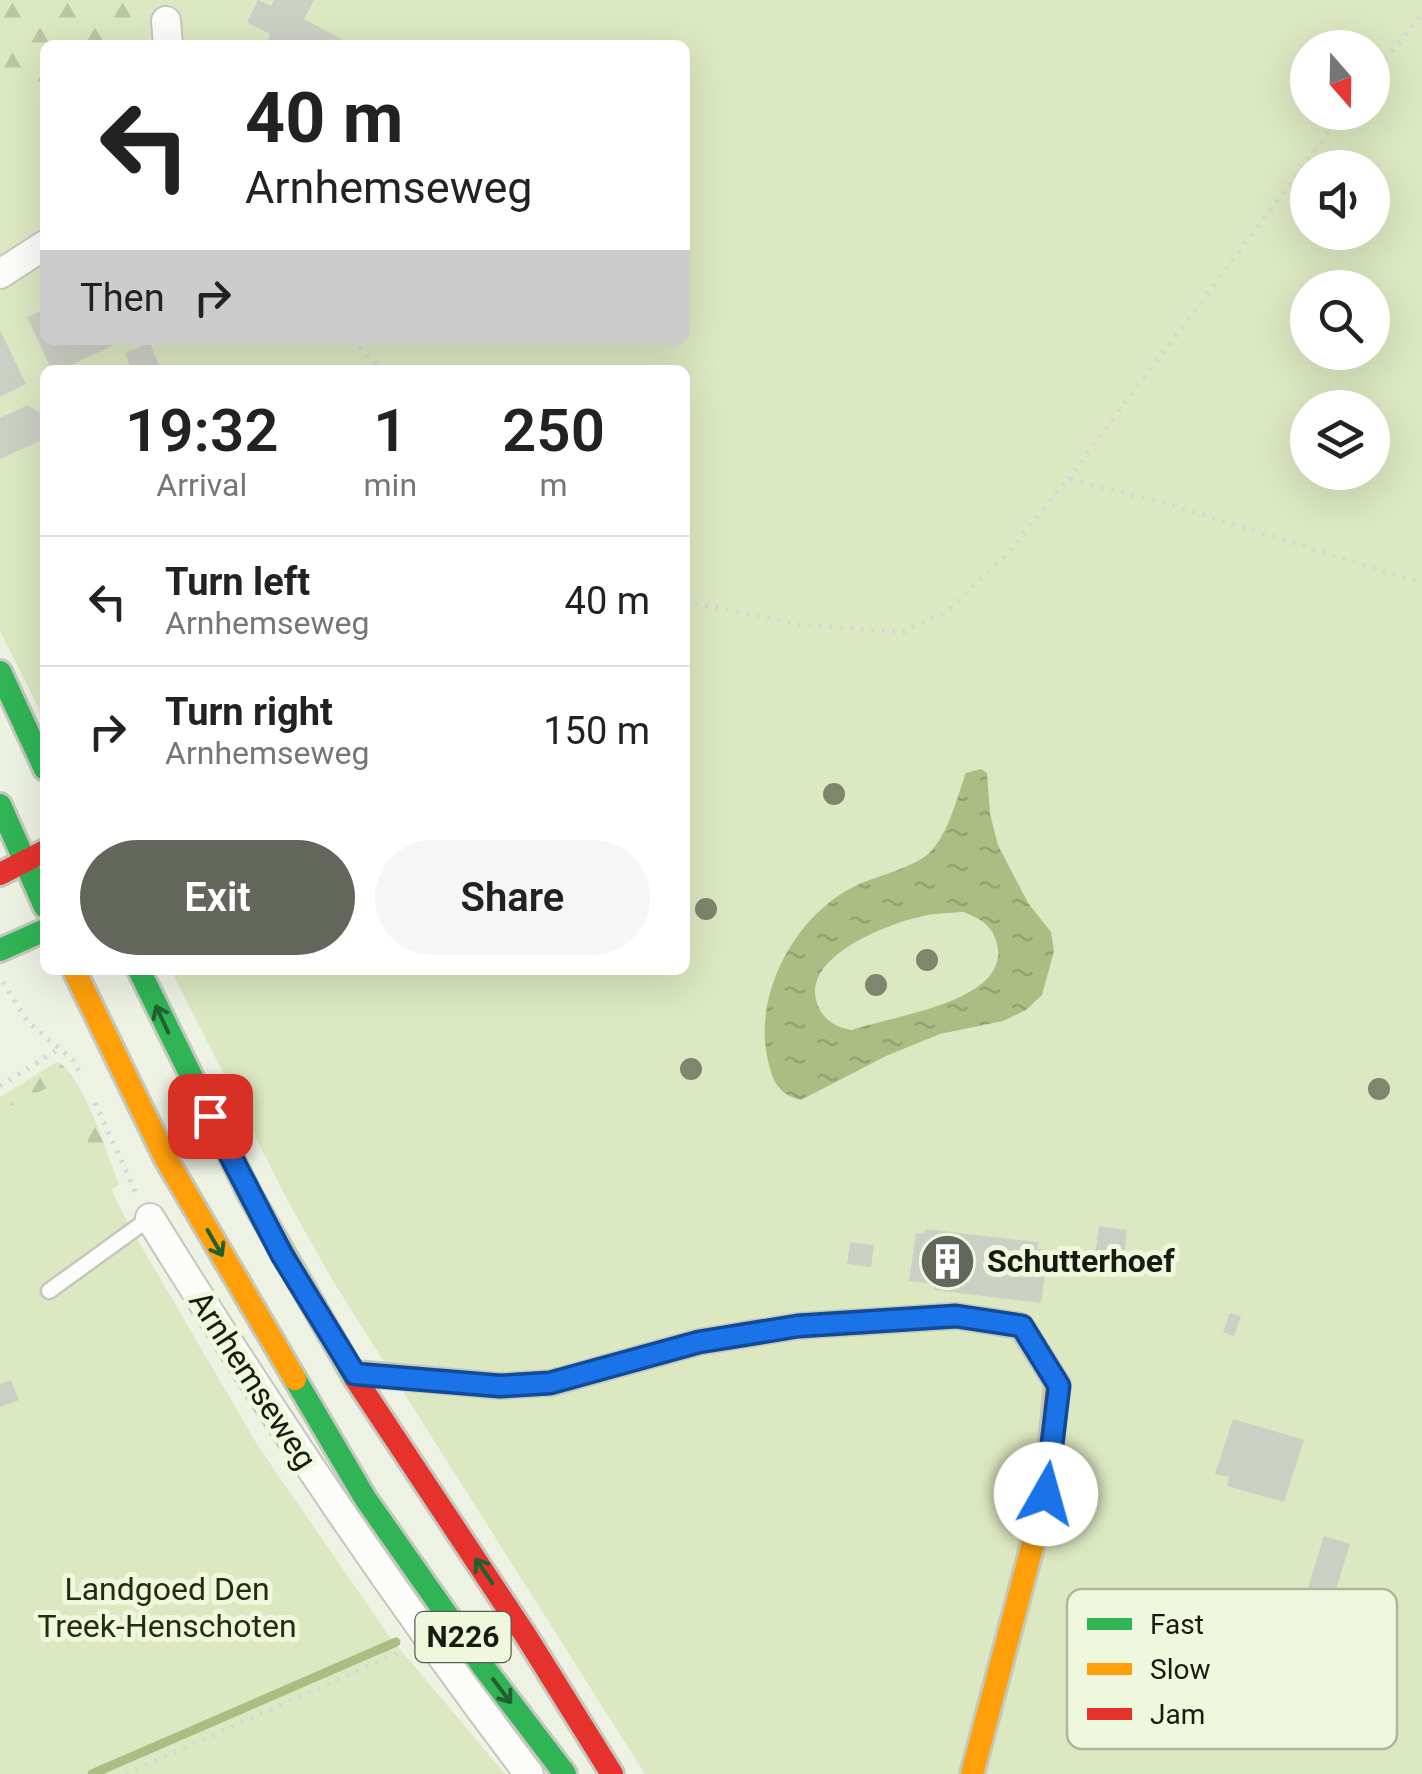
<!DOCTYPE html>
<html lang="en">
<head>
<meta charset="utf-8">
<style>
	:root { --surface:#fff; --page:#f6f6f6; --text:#222; --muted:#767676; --line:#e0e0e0; --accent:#63665a }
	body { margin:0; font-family:Roboto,sans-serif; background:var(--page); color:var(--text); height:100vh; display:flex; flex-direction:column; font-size:38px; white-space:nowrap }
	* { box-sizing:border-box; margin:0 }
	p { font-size:32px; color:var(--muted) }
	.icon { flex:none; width:55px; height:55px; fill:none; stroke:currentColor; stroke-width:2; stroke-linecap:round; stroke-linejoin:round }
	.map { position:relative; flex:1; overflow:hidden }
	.sheet { position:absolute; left:40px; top:365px; width:650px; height:610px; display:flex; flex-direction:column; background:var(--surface); border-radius:15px; box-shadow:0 10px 40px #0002 }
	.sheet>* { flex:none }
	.banner { position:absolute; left:40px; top:40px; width:650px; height:305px; border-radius:15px; box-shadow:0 10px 40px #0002; background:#fff; color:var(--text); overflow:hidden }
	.needle { width:65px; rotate:160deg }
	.fabs { position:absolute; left:1290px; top:30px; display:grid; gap:20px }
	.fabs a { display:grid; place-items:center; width:100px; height:100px; border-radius:50%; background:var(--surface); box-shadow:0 10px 40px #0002; font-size:50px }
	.pin { position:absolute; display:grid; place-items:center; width:85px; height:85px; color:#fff; margin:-42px; border-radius:20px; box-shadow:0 5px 15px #0006 }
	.me { position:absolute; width:110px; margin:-55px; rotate:7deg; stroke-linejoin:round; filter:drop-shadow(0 0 8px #0008) }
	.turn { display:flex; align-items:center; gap:35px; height:210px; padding:0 40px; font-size:45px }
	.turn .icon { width:130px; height:130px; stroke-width:2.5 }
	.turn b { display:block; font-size:70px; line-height:85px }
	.then { display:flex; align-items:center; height:95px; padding:0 40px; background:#0003; gap:20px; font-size:38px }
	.eta { display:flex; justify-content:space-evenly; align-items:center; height:170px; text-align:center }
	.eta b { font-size:60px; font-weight:600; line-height:70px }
	.primary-button { display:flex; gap:20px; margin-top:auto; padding:20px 40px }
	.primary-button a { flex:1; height:115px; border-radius:60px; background:var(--accent); color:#fff; font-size:40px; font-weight:600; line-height:115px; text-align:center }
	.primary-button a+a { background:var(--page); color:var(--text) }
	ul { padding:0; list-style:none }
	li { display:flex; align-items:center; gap:30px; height:130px; padding:0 40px; border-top:2px solid var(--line) }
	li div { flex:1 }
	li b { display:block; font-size:38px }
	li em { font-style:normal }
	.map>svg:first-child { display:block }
</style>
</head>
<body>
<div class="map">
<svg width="1422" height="1774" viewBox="0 0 1422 1774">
	<defs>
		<pattern id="forest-firs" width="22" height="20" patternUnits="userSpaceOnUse" patternTransform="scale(2.5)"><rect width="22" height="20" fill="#dbe8c1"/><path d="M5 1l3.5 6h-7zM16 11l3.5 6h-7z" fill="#bbc6a5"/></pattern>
		<pattern id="water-ripples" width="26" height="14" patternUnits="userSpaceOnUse" patternTransform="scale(2.5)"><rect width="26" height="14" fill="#acbd83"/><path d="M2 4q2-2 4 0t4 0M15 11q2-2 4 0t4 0" fill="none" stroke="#93a270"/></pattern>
	</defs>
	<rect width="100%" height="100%" fill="#edf2e3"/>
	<!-- forest -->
	<g fill="url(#forest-firs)">
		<path d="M0,0H159L165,45H45V102L0,117Z"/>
		<path d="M57,1062C83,1074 108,1156 119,1184L0,1278V1097Z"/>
	</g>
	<!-- park -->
	<g fill="#dbe8c1" fill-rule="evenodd">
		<path d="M153,0H1422V1774H645L333,1281L290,1205L171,970H685V370H45V721L0,631V101L45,78V340H685V45H108L156,20ZM1308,48H1372V112H1308ZM1308,168H1372V232H1308ZM1308,288H1372V352H1308ZM1308,408H1372V472H1308Z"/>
		<path d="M59,1082L126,1220L258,1446L389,1636L505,1774H0V1111Z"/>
	</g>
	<!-- water -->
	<path fill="url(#water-ripples)" fill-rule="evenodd" d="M981,769L987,773L990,814L998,845L1028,903L1051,932L1054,951L1042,995L1026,1010L1003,1021L940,1034L886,1056L801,1100C777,1094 772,1080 767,1056C754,991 797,913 857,885C877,876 919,866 932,850C950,829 957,797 966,773ZM963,912C982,919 995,927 998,949C1004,1003 891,1016 852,1030C836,1028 822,1019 817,1003C801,956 890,923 923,916C936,913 950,913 963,912Z"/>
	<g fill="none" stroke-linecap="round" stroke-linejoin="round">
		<!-- stream -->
		<path stroke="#acbd83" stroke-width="9" d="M92,1774L396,1642"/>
	</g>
	<!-- building -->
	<g fill="#ccd0c4">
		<path d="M258,0L271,6L274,0H314L304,19L343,40L340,45H266L270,34L247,22Z"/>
		<path d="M45,309V340H109L112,346L60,370H52L27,317Z"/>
		<path d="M0,330L26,384L0,397Z"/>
		<path d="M150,343L161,370H132L125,353Z"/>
		<path d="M28,405L39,413L45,425L44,439L0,459V418Z"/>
		<path d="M1099,1226L1127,1230L1124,1259L1095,1256Z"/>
		<path d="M925,1229L1038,1242L1037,1249L1048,1250L1041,1303L934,1290L935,1284L909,1281L916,1233L924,1234Z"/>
		<path d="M850,1242L874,1245L871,1267L847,1264Z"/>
		<path d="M1230,1313L1241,1316L1234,1336L1223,1332Z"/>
		<path d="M11,1380L19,1400L0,1407V1384Z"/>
		<path d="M1233,1419L1304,1440L1284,1502L1227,1486L1229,1477L1215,1474Z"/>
		<path d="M1324,1536L1350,1544L1333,1599L1307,1591Z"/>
	</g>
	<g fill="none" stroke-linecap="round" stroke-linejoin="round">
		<defs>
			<path id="lane" d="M49,1291L150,1218"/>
			<g id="street">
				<path d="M166,21L168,45"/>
				<path d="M0,274L45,245"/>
				<path d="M150,1218C268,1409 393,1595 529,1774"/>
			</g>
			<g id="fast">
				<path d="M0,672L45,769"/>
				<path d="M0,805L45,907"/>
				<path d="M0,950L45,930"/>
				<path d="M139,970L250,1195L355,1378"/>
				<path d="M355,1373L500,1386L551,1383L699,1342L798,1326L956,1316L1021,1326L1057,1383"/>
				<path d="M295,1379L365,1498L482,1665L565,1774"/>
			</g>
			<g id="slow">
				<path d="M74,970L166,1159L295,1379"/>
				<path d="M972,1774L1046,1494L1057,1383"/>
			</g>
			<g id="jam">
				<path d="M0,874L45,851"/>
				<path d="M355,1378L526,1636L612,1774"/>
			</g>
		</defs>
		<!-- lane casing -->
		<use href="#lane" stroke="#c4c8bc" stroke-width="19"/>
		<!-- street casing -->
		<use href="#street" stroke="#c4c8bc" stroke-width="32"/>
		<!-- fast casing -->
		<use href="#fast" stroke="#c4c8bc" stroke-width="28"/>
		<!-- slow casing -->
		<use href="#slow" stroke="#c4c8bc" stroke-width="28"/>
		<!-- jam casing -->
		<use href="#jam" stroke="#c4c8bc" stroke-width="28"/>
		<!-- path -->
		<g stroke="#d5d7d3" stroke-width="5" stroke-dasharray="2.5 8" stroke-linecap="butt">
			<path d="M1372,76L1422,14"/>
			<path d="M352,340L383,370"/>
			<path d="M1068,479L1344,112"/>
			<path d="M685,601L801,625L903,632L949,610L1006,555L1068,479L1165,503L1422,583"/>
			<path d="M3,982L27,1021L73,1060L79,1071"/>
			<path d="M0,1086L60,1048"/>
			<path d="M95,1103L136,1193"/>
			<path d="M126,1774L402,1651"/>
		</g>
		<!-- lane -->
		<use href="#lane" stroke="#fcfdfb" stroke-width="14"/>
		<!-- street -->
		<use href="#street" stroke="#fcfdfb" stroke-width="28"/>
		<!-- fast -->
		<use href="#fast" stroke="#30b455" stroke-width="22"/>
		<!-- slow -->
		<use href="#slow" stroke="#ff9f0a" stroke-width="22"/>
		<!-- jam -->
		<use href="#jam" stroke="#e5322d" stroke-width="22"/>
	</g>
	<!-- trees -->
	<g fill="#7e866d">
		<circle cx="834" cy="794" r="11"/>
		<circle cx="706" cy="909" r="11"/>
		<circle cx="927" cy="960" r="11"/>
		<circle cx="876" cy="985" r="11"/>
		<circle cx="691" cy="1069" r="11"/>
		<circle cx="1379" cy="1089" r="11"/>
	</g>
	<!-- one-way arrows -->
	<defs><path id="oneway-shaft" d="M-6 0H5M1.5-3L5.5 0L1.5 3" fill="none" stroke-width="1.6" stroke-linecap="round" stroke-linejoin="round" transform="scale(2.5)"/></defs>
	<g stroke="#236030">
		<use href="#oneway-shaft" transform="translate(162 1019) rotate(-115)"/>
		<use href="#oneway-shaft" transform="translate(215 1243) rotate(60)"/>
		<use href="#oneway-shaft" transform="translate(484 1571) rotate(-124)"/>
		<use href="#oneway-shaft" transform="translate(502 1691) rotate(53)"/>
	</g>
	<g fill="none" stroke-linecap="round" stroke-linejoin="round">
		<defs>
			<path id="route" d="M210,1116L282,1255L355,1374L500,1386L550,1383L699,1342L798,1326L956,1316L1022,1326L1059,1386L1046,1494"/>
		</defs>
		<!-- route casing -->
		<use href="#route" stroke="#114b97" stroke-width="25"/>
		<!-- route -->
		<use href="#route" stroke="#1a73e8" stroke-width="18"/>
	</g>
	<!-- icons -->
	<defs>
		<symbol id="building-disc" viewBox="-11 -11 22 22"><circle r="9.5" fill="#63665a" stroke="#eff8dd"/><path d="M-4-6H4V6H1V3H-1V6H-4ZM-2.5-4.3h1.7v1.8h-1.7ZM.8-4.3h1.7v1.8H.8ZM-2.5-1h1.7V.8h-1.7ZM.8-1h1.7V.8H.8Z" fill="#fff"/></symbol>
	</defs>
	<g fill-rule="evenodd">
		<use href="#building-disc" x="916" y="1230" width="63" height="63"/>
	</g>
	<g text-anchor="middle" stroke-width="10" stroke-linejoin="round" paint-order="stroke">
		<!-- shield labels -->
		<rect fill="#eff8dd" stroke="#585d4e" stroke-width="2.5" x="415.5" y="1612" width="95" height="50" rx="8"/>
		<g font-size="30" font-weight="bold" fill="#181b11">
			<text x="463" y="1647">N226</text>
		</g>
		<!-- poi labels -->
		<g font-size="32" font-weight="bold" fill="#181b11" stroke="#eff8dd" text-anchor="start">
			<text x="987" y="1272">Schutterhoef</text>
		</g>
		<!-- street labels -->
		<g font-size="32" fill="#181b11" stroke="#eff8dd">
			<text transform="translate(253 1380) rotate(57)" y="11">Arnhemseweg</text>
		</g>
		<!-- park labels -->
		<g font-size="32" fill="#242d0c" stroke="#eff8dd">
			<text x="167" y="1600">Landgoed Den<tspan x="167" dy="37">Treek-Henschoten</tspan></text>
		</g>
	</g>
	<!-- legend -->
	<rect x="1067" y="1589" width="330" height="160" rx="15" fill="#eff8dd" stroke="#aeb6a0" stroke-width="2.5"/>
	<rect x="1087" y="1618" width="45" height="12" fill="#30b455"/>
	<rect x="1087" y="1663" width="45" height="12" fill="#ff9f0a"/>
	<rect x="1087" y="1708" width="45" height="12" fill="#e5322d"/>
	<g font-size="28" fill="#181b11">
		<text x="1150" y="1634">Fast</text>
		<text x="1150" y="1679">Slow</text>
		<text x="1150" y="1724">Jam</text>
	</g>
</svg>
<div class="fabs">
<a><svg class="needle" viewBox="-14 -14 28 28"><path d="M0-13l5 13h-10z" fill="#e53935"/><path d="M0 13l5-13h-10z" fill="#767676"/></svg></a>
<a><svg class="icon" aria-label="sound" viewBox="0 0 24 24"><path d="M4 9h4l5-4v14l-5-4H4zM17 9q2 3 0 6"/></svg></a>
<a><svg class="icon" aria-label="search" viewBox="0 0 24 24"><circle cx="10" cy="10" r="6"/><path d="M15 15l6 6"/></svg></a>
<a><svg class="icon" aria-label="layers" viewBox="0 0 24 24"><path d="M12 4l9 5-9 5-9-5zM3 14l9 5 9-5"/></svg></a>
</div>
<div class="pin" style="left:210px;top:1116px;background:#d93025"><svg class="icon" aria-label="arrive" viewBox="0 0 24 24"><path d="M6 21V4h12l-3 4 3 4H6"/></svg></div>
<svg class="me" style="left:1046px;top:1494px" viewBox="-20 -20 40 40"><circle r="19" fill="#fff"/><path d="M0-13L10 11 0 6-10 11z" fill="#1a73e8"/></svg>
<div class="banner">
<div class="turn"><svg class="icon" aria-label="left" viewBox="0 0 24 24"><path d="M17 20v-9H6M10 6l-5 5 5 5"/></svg><div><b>40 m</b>Arnhemseweg</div></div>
<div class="then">Then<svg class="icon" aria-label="right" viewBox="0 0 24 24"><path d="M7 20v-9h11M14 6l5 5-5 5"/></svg></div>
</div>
<section class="sheet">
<div class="eta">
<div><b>19:32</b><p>Arrival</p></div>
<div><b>1</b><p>min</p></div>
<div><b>250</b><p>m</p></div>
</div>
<ul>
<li><svg class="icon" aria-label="left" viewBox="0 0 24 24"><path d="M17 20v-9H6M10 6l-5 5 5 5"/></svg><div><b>Turn left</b><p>Arnhemseweg</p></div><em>40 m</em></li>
<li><svg class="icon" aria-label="right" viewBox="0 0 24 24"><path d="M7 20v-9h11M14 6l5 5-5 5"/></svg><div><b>Turn right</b><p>Arnhemseweg</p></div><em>150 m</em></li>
</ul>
<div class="primary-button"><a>Exit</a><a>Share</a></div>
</section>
</div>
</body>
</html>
